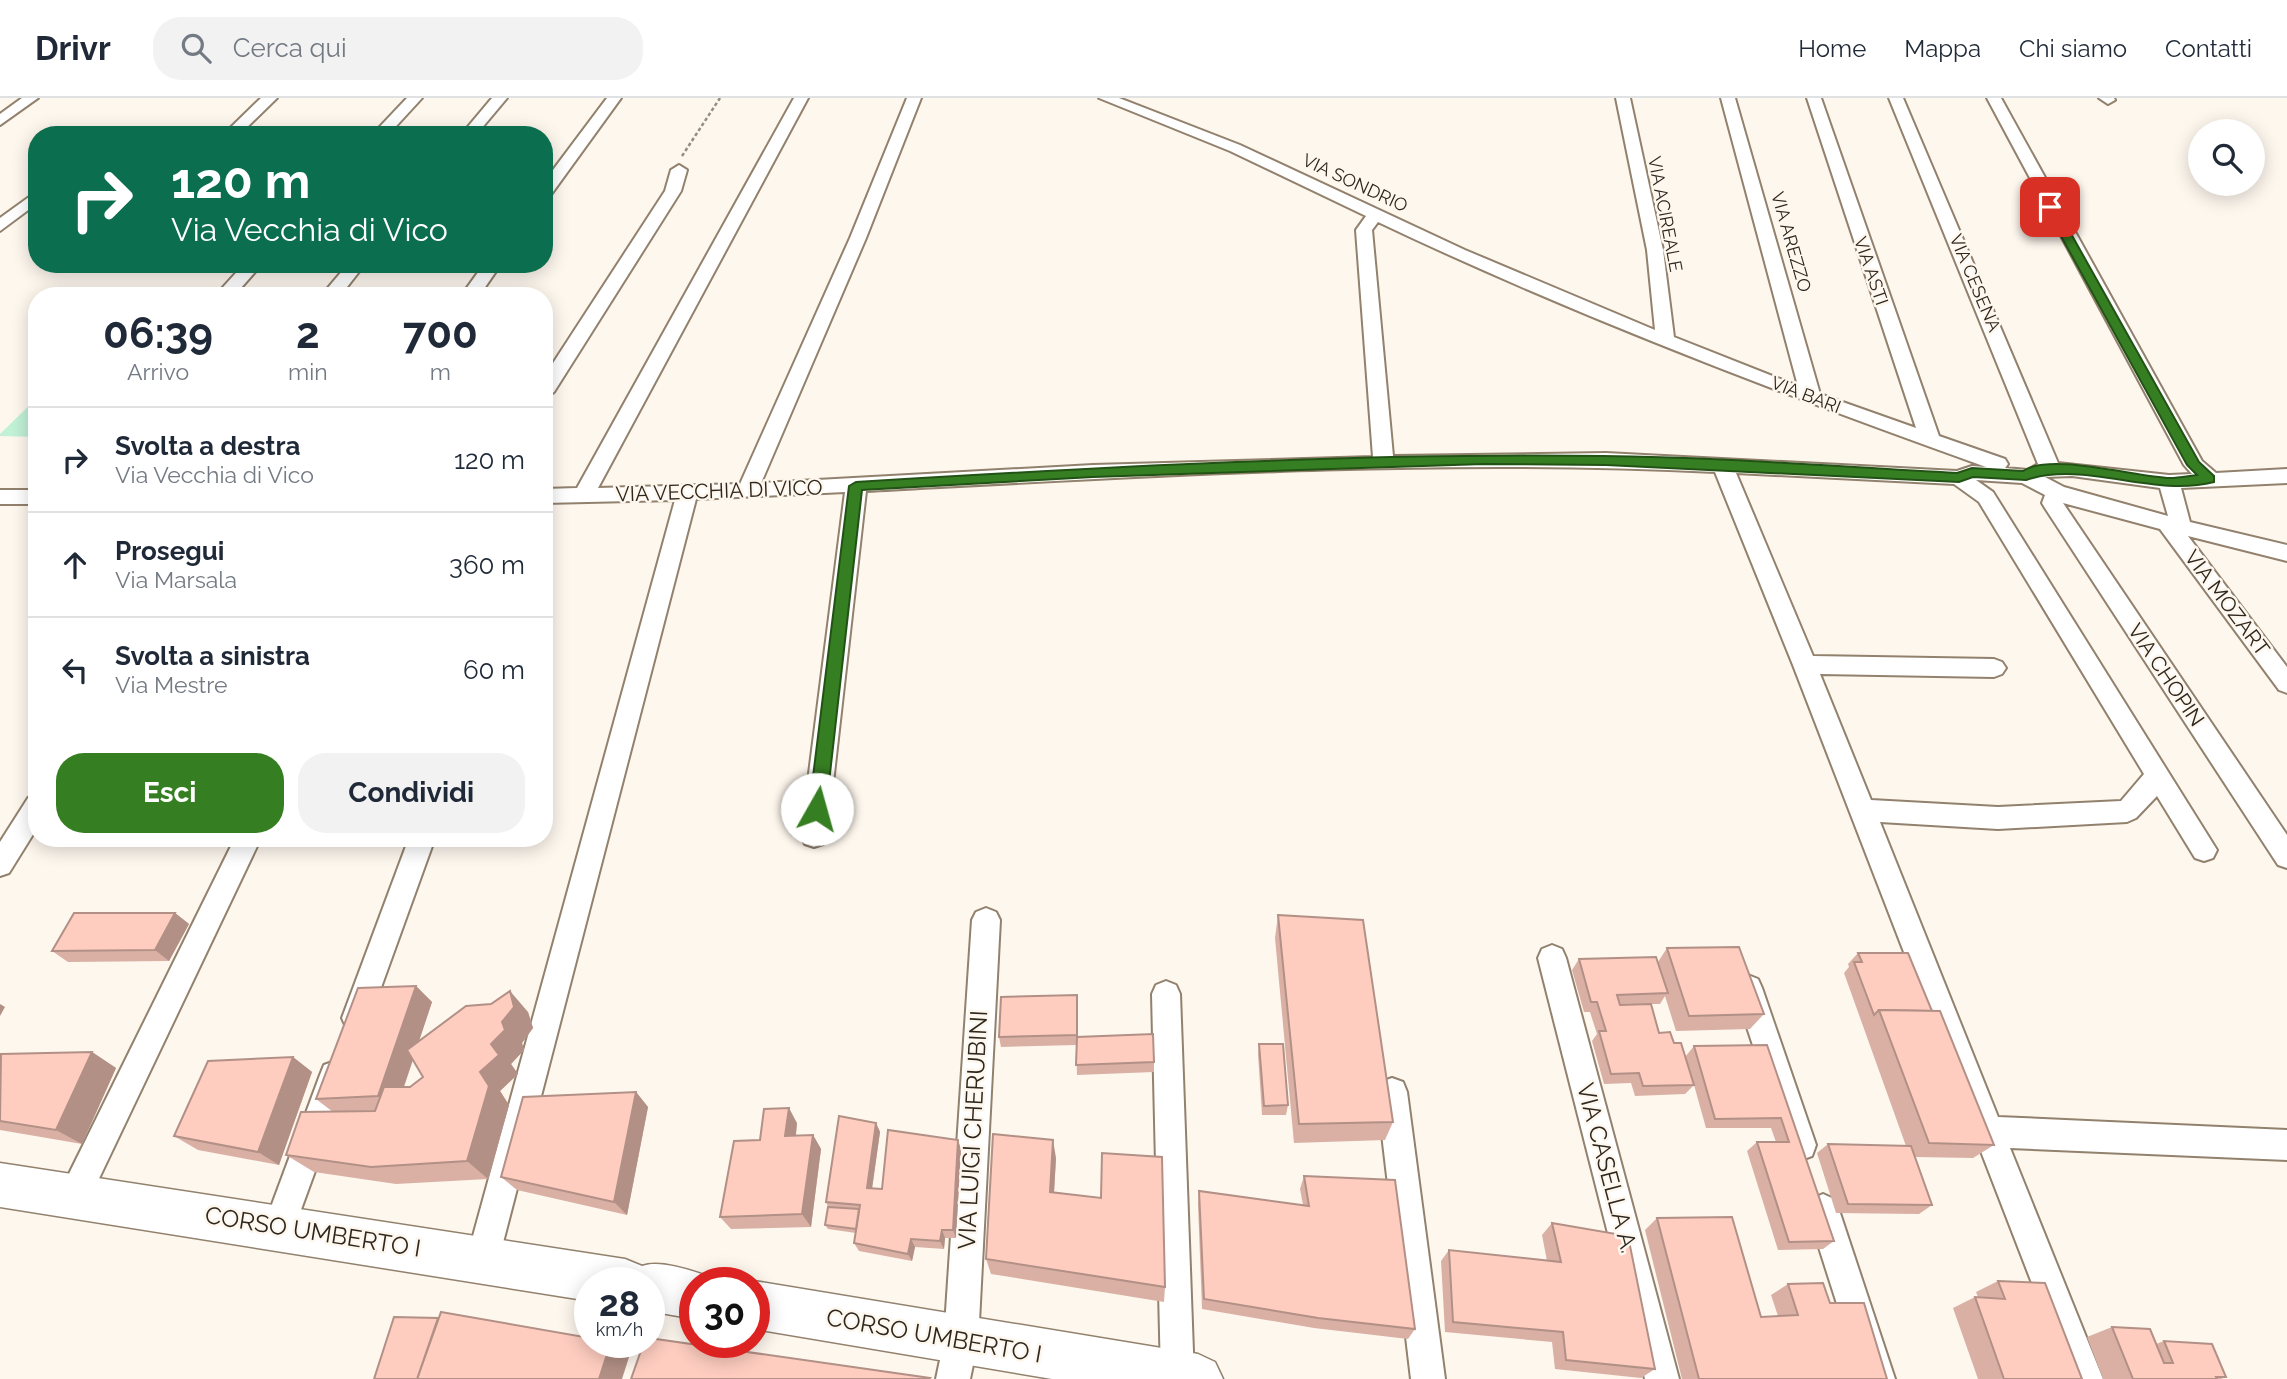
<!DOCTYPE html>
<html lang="it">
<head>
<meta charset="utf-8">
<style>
	:root { --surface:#fff; --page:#f2f2f3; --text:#1f2937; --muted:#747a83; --line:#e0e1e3; --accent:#367e22 }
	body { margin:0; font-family:Raleway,sans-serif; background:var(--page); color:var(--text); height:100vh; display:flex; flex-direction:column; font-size:26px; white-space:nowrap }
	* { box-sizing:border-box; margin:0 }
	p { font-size:23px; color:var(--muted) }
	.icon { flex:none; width:38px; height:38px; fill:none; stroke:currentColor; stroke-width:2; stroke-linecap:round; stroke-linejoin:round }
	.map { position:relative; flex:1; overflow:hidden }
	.side { position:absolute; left:28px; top:189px; width:525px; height:560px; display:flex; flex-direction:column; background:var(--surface); border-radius:28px; box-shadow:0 4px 18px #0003 }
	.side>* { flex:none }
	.top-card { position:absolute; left:28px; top:28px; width:525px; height:147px; border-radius:28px; box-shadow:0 4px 18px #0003; background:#0b6e4f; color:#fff; overflow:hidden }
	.fabs { position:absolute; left:2188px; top:21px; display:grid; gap:14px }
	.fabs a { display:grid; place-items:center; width:77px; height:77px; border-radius:50%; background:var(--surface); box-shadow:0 4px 18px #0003; font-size:35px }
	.speed { position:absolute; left:574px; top:1169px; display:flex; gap:14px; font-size:35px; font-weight:700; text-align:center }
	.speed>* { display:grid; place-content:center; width:91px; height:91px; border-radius:50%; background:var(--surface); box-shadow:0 4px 18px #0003; line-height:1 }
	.speed small { font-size:18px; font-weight:400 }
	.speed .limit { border:10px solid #d22; background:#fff; color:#111 }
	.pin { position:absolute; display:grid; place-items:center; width:60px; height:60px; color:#fff; margin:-30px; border-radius:14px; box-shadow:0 4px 10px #0006 }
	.me { position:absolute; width:77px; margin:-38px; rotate:7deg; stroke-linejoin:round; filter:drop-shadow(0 0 5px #0008) }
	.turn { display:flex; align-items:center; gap:24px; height:147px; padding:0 28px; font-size:32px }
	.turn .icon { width:91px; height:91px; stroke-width:2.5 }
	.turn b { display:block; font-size:49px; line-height:60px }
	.eta { display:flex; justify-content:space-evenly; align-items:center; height:119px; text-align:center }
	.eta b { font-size:42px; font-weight:700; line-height:49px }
	.primary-button { display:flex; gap:14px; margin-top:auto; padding:14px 28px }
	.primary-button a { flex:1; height:80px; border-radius:28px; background:var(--accent); color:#fff; font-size:28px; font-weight:700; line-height:80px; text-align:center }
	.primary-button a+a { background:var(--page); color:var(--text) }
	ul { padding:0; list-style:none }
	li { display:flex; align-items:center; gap:21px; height:105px; padding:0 28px; border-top:2px solid var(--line) }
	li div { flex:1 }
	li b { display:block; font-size:26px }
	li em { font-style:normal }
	header { display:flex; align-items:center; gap:42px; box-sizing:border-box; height:98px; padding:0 35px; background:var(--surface); border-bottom:2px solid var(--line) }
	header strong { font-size:33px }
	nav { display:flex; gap:38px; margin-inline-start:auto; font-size:24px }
	.search { width:490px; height:63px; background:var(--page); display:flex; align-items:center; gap:18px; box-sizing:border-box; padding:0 24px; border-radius:28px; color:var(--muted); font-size:26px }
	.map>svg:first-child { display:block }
</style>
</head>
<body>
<header>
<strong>Drivr</strong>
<div class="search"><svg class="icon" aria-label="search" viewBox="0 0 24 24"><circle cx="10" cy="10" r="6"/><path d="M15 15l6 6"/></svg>Cerca qui</div>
<nav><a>Home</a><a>Mappa</a><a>Chi siamo</a><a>Contatti</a></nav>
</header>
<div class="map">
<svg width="2287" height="1281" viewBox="0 0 2287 1281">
	<rect width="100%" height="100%" fill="#fef7ee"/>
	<!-- green -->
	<path fill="#c1f1d7" d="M37,300V339L0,338V336Z"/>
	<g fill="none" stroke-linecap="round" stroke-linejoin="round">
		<defs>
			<g id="street">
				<path d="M22,0H38L0,27V16Z"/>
				<path d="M261,0H277L239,37H223Z"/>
				<path d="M407,0H422L388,37H372Z"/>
				<path d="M492,0H507L476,37H461Z"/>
				<path d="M607,0H621L550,98L544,100V84Z"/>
				<path d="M794,0H808L598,390L740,386L850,140L907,0H921L866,140L761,385L1093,367L1373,359L1356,132L1366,118L1230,53L1099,0H1119L1240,47L1465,152L1655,232L1647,152L1616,0H1630L1663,152L1674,239L1798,288L1721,0H1735L1820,296L1916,330L1807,0H1821L1939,338L2005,361L2008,366L2005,370L2028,372L2038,366L1889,0H1903L2058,365L2169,377L2192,376L2184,367L1987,0H2001L2202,363L2216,375L2287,371V385L2181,390L2190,424L2287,447V463L2188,438L2287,569V595L2279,592L2160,431L2063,405L2287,737V770L2278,767L2045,410L2042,405L2045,397L2022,385L1976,382L1993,394L2217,752L2213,760L2204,763L2195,760L2157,698L2136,720L2127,724L1998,731L1880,724L1998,1019L2287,1032V1062L2010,1050L2103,1281H2069L1793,567L1715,374C1433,360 1148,378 866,393L827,738L823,746L814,749L805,746L801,738L845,394L696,401L499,1160L495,1172L483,1176L471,1172L467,1160L675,402L544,405V391L577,390ZM1378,124C1576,218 1782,296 1986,369L1972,368L1957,373L1606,355L1393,358L1372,132ZM1736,375L1954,386L1979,404L2144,676L2121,703L1998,709L1871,702L1820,576L1994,579L2002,576L2006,570L2002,564L1994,561L1813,558ZM2072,378L2160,390L2168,418L2064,389L2045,379Z"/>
				<path d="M2099,0H2114L2115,2L2108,6Z"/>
				<path d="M679,67L687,72L681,93L554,294L544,300V279L665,93L671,72Z"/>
				<path d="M29,99L37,103L35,107L0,133V120Z"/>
				<path d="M244,166H262L234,198H215Z"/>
				<path d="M348,166H365L340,198H321Z"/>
				<path d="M484,166H501L479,198H461Z"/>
				<rect x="0" y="392" width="37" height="14"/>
				<path d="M37,697V730L9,775L0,778V744L28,700Z"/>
				<path d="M235,740H261L85,1110L74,1115L63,1110L58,1099L63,1088Z"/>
				<path d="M409,740H435L370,920L366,929L356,933L346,929L342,920Z"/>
				<path d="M986,810L996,814L1000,822L978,1243L970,1281H936L944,1243L972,822L976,814Z"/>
				<path d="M1552,847L1562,851L1566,860L1679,1281H1645L1538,860L1542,851Z"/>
				<path d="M1748,877L1758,881L1762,890L1816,1047L1812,1058L1801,1062L1790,1058L1786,1047L1734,890L1738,881Z"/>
				<path d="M1166,883L1176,887L1180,896L1194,1281H1162L1161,1278L1152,896L1156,887Z"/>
				<path d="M335,963L346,967L350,977L291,1139L280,1144L269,1139L264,1128L320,977L324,967Z"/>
				<path d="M1392,980L1403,984L1407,994L1445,1281H1411L1377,994L1381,984Z"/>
				<path d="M1823,1096L1834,1101L1839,1112L1895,1281H1861L1807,1112L1812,1101Z"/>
			</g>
			<g id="secondary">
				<path d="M0,1065L625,1161L642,1168C660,1161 694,1173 712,1180L714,1185H695V1221L649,1213V1185H590V1203L0,1109Z"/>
				<path d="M754,1183L1198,1256L1215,1264L1223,1281H1052L754,1231V1185H750Z"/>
			</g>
		</defs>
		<!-- street casing -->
		<use href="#street" stroke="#92816d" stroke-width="4"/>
		<!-- secondary casing -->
		<use href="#secondary" stroke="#92816d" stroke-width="3"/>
		<!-- path -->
		<path stroke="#948d84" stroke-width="2.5" stroke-dasharray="3.5 2.5" stroke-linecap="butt" d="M682,58L720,0"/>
		<!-- street -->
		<use href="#street" fill="#fff" fill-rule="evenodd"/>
		<!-- secondary -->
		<use href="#secondary" fill="#fff" fill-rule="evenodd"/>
	</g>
	<!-- wall -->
	<g fill="#dab0a5" fill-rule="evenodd">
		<path d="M175,815L189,826L169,863L68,864L52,853Z"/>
		<path d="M1278,817L1393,1024L1385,1042L1294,1045L1275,840Z"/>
		<path d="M1667,850L1764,916L1750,931L1676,933L1665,898L1660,906H1646L1659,935L1674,945L1685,959L1694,948L1767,947L1834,1143L1823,1151L1778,1152L1747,1053L1757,1044H1776L1771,1030H1706L1694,987L1685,996L1635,998L1631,985L1604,986L1592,943L1597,936L1590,914H1584L1572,872L1579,861L1658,864Z"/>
		<path d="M1858,855L1932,913L1994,1047L1973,1060L1915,1059L1932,1107L1919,1116L1836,1115L1817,1055L1828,1046L1906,1048L1844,875L1849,869L1848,866Z"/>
		<path d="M416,888L432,904L419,943L528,914L533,930L522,945L524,952L511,966L518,976L500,993L509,1007L488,1081L396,1086L314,1074L286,1057L333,1014L316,1001ZM413,962L423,979L410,989H404Z"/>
		<path d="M1077,897L1078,939L1154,964V974L1077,977L1076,947L1001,949L999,939Z"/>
		<path d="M1259,946L1288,1007L1286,1017H1262L1258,956Z"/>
		<path d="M92,954L116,970L82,1046L0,1032V958Z"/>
		<path d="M293,959L312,974L279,1067L198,1052L174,1038Z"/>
		<path d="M636,994L648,1009L627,1117L517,1092L501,1079Z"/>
		<path d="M797,1025L796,1038L813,1037L821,1051L811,1129L731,1131L720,1119L760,1042Z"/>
		<path d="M876,1025L880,1034L872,1090L882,1091L961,1051L956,1140H945L944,1151L915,1149L912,1163L859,1153L854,1145L856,1135L828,1131L825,1127L828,1109L826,1104Z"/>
		<path d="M1056,1060L1054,1095L1165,1189L1164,1204L991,1176L986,1161Z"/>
		<path d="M1304,1078L1415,1231L1408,1241L1314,1230L1202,1211L1198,1106L1199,1093L1303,1107L1300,1091Z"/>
		<path d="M1657,1120L1761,1219L1778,1218L1771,1197L1788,1186L1830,1205L1887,1281H1682L1645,1132Z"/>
		<path d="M1552,1125L1655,1271L1641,1280L1555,1271L1552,1244L1445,1234L1441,1163L1449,1152L1547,1163L1542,1137Z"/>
		<path d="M1998,1183L2082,1281H1978L1953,1210L1975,1199H1978L1976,1194Z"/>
		<path d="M2112,1229L2156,1246L2164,1243L2226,1279L2221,1281H2103L2087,1239Z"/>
	</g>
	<!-- shaded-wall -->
	<g fill="#b29086">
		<path d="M175,815L189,826L169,863L155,852Z"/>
		<path d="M416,888L432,904L396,1012L378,998Z"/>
		<path d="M510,893L528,914L533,930L522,945L524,952L511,966L518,976L500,993L509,1007L488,1081L467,1063L480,974L491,946L502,924Z"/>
		<path d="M1077,897L1078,908V947L1077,937Z"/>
		<path d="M0,906L5,909L0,918Z"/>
		<path d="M92,954L116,970L82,1046L56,1032Z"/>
		<path d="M293,959L312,974L279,1067L258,1054Z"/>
		<path d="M636,994L648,1009L627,1117L614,1104Z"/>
		<path d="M789,1010L797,1025L794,1052L785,1038Z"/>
		<path d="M876,1025L880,1034L871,1098L867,1090Z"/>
		<path d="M813,1037L821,1051L811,1129L802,1116Z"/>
		<path d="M958,1042L961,1051L956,1140L953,1132Z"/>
		<path d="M1053,1042L1056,1060L1053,1111L1050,1094Z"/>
		<path d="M942,1132L945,1140L944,1151L940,1143Z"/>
		<path d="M911,1141L915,1149L912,1163L908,1156Z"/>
		<path d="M611,1244L630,1256L622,1281H599Z"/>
	</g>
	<!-- building -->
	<g fill="#fecdc0" stroke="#b29086" stroke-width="2">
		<path d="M74,815H175L155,852L52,853Z"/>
		<path d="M1278,817L1363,822L1393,1024L1299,1026Z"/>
		<path d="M1739,849L1764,916L1689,918L1667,850Z"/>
		<path d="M1858,855H1908L1932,913L1879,912L1874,917L1854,864H1862Z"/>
		<path d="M1656,859L1668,895L1617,897L1620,907L1651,906L1659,935L1670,934L1674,945H1681L1694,987L1643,988L1639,975L1611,976L1599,933H1606L1597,904H1591L1579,861Z"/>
		<path d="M416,888L378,998L316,1001L358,890Z"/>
		<path d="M510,893L514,909L502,924L505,932L491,946L499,957L480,974L489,988L467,1063L371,1069L286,1057L301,1014L375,1013L384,989H410L423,979L407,952L466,908L491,906Z"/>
		<path d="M1077,897V937L999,939L1001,899Z"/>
		<path d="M1879,912L1940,913L1994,1047L1929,1045Z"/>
		<path d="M1153,936L1154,964L1076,967L1077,939Z"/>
		<path d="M1259,946H1283L1288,1007L1264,1008Z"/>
		<path d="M1767,947L1834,1143L1789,1144L1757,1044H1789L1781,1020L1715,1021L1694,948Z"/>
		<path d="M92,954L56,1032L0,1023L1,956Z"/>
		<path d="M293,959L258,1054L174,1038L208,963Z"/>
		<path d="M636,994L614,1104L501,1079L523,999Z"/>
		<path d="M789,1010L785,1038L813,1037L802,1116L720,1119L734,1043L760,1042L764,1011Z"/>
		<path d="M839,1018L876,1025L867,1090L882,1091L888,1032L958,1042L953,1132H942L940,1143L911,1141L908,1156L854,1145L860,1107L826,1104Z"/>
		<path d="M993,1036L1053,1042L1050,1094L1101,1100L1102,1055L1162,1059L1165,1189L986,1161Z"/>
		<path d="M1828,1046L1911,1048L1932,1107L1848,1106Z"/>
		<path d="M1304,1078L1395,1082L1415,1231L1318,1220L1204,1201L1199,1093L1309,1108Z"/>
		<path d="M828,1109L859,1111L856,1131L825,1127Z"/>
		<path d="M1732,1119L1761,1219L1798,1217L1788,1186L1823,1185L1830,1205H1864L1887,1281H1699L1657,1120Z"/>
		<path d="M1552,1125L1628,1138L1655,1271L1566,1262L1563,1234L1453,1224L1449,1152L1561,1164Z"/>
		<path d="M1998,1183L2045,1185L2082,1281H2004L1975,1199L2005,1201Z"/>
		<path d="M441,1214L590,1240V1244H611L599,1281H417Z"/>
		<path d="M394,1219L438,1220L417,1281H374Z"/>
		<path d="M2112,1229L2150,1231L2164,1265H2173L2164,1243L2212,1246L2226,1279H2216L2217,1281H2133Z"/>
		<path d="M649,1240L930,1280L929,1281H631L644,1244H649Z"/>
	</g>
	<!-- route -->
	<path fill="#367e22" stroke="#235216" stroke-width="2" d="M2050,106L2056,109L2199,364L2214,378V384C2152,400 2086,362 2026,382L1973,379L1959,384L1606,367L1484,366L1093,379L862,392L826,711L817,718L809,711L849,388L856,384C1104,369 1354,355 1603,358C1721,359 1840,369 1957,375L1972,370L2023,373C2049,354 2136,379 2170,380C2179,380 2188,378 2197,377L2187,367L2045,109Z"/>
	<g text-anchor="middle" stroke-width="5" stroke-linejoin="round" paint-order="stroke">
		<!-- far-street labels -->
		<g font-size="18" fill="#2e271f" stroke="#fef7ee">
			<text transform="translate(1355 85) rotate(25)" y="6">VIA SONDRIO</text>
			<text transform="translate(1665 116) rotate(79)" y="6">VIA ACIREALE</text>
			<text transform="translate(1791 144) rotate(74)" y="6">VIA AREZZO</text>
			<text transform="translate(1871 173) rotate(71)" y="6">VIA ASTI</text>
			<text transform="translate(1975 185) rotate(67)" y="6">VIA CESENA</text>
			<text transform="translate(1806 297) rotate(21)" y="6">VIA BARI</text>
		</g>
		<!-- street labels -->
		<g font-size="21" fill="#2e271f" stroke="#fef7ee">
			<text transform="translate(719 393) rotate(-2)" y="7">VIA VECCHIA DI VICO</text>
			<text transform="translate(2227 505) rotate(53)" y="7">VIA MOZART</text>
			<text transform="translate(2166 577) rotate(56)" y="7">VIA CHOPIN</text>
		</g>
		<!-- near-street labels -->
		<g font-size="24" fill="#2e271f" stroke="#fef7ee">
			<text transform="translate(973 1032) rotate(-87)" y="8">VIA LUIGI CHERUBINI</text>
			<text transform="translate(1607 1070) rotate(75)" y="8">VIA CASELLA A.</text>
			<text transform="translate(313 1134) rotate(9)" y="8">CORSO UMBERTO I</text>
			<text transform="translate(934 1238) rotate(10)" y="8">CORSO UMBERTO I</text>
		</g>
	</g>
</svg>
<div class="fabs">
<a><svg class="icon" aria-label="search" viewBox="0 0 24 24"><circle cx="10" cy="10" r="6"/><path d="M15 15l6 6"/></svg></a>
</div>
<div class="speed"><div>28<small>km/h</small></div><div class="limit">30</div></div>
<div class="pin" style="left:2050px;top:109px;background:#d93025"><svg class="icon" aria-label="arrive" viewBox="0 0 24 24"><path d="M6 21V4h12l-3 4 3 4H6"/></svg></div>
<svg class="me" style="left:817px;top:711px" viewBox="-20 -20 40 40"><circle r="19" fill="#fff"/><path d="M0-13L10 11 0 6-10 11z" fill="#367e22"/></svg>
<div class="top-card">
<div class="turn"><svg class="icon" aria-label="right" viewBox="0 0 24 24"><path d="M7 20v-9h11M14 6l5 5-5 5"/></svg><div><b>120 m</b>Via Vecchia di Vico</div></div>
</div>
<section class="side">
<div class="eta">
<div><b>06:39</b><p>Arrivo</p></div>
<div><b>2</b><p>min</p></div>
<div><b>700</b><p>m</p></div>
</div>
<ul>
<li><svg class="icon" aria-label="right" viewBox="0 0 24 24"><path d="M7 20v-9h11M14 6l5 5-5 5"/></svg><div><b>Svolta a destra</b><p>Via Vecchia di Vico</p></div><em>120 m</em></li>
<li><svg class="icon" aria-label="ahead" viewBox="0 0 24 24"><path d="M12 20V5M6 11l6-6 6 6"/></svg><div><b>Prosegui</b><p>Via Marsala</p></div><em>360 m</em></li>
<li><svg class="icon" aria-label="left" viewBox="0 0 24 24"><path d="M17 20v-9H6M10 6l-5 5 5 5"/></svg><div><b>Svolta a sinistra</b><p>Via Mestre</p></div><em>60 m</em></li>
</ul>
<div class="primary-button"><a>Esci</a><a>Condividi</a></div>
</section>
</div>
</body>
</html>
